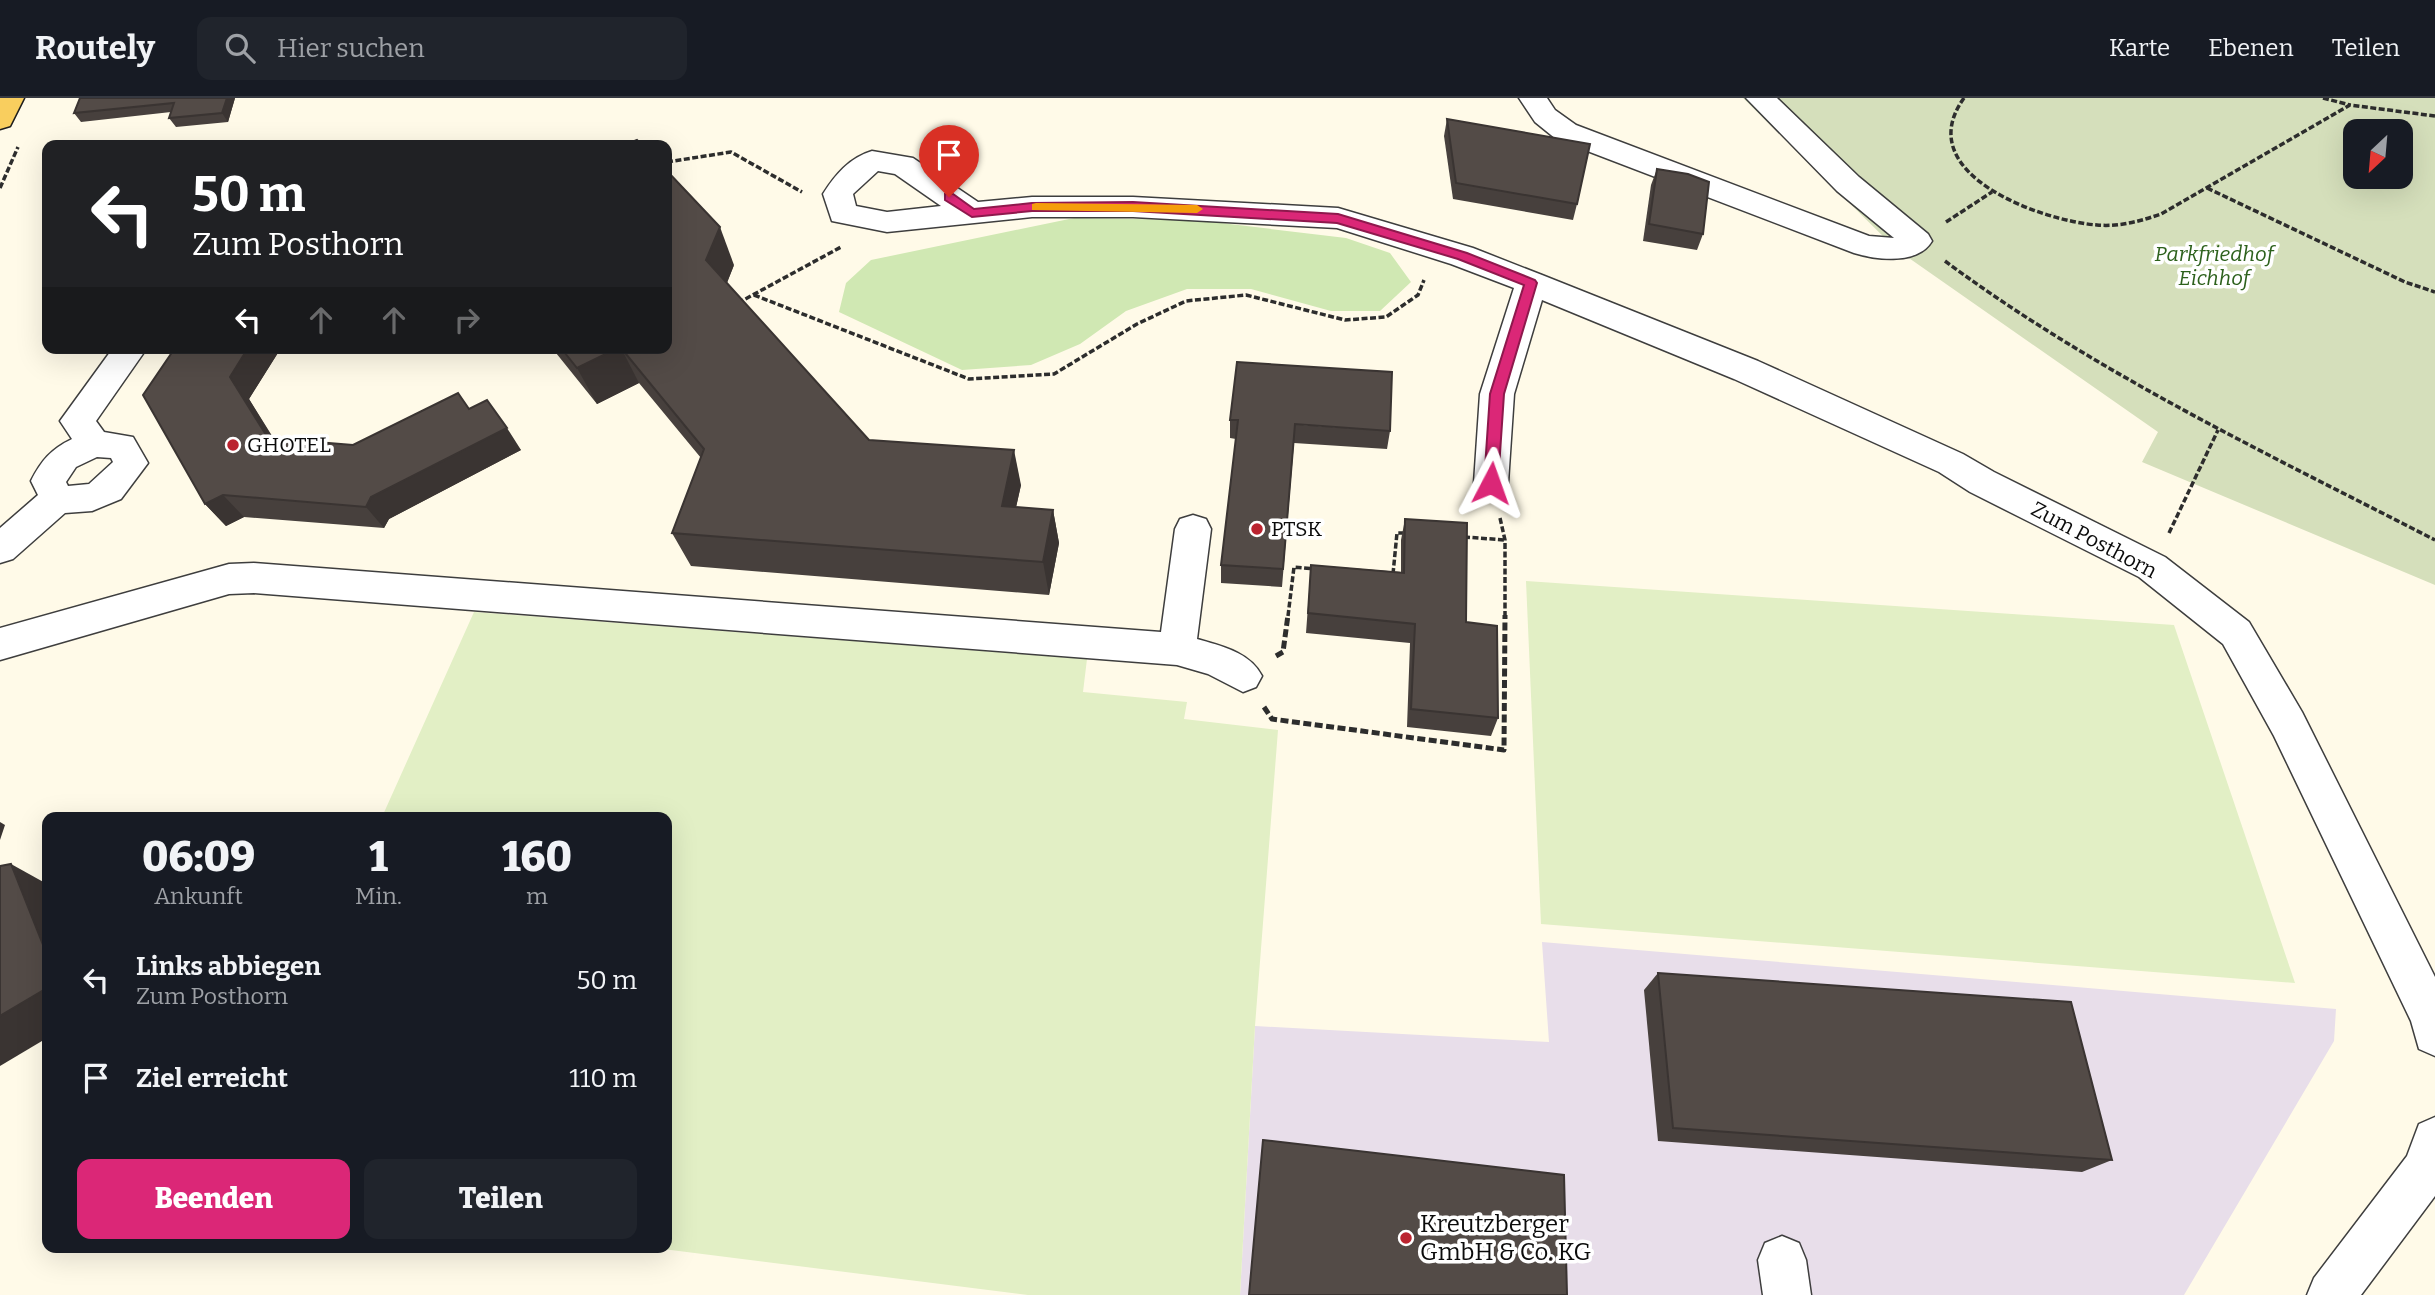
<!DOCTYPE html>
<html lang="de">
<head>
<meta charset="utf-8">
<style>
	:root { --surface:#171b24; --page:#20242c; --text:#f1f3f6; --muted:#9ea1a6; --line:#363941; --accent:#db2777 }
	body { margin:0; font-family:Bitter,serif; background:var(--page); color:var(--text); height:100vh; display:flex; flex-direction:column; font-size:26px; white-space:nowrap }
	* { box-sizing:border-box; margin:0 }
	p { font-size:23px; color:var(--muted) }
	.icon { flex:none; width:38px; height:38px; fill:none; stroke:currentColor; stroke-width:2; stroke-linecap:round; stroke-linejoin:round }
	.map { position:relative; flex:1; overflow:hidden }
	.drawer { position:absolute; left:42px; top:714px; width:630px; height:441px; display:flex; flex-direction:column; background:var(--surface); border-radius:14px; box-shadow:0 7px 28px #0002 }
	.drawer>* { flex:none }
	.banner { position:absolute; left:42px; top:42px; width:630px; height:214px; border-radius:14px; box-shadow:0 7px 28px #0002; background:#202124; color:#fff; overflow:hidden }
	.needle { width:46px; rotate:206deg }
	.tools { position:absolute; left:2343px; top:21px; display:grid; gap:14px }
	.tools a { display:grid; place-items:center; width:70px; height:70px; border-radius:14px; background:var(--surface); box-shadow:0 7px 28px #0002; font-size:35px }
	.pin { position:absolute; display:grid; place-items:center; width:60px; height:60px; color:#fff; margin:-72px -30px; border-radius:50% 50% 50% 0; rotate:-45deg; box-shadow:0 0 7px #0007 }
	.pin .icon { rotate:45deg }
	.me { position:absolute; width:77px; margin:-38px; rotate:4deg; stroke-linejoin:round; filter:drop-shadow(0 0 5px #0008) }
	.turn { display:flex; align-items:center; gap:24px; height:147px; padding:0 35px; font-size:32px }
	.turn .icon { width:91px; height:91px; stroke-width:2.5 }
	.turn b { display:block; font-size:49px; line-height:60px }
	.lanes { display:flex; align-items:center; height:66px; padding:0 35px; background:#0003; justify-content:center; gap:35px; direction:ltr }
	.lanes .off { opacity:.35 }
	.eta { display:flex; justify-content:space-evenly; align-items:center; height:119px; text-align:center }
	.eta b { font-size:42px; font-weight:800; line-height:49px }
	.action { display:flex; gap:14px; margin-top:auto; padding:14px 35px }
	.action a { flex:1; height:80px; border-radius:14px; background:var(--accent); color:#fff; font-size:28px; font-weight:800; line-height:80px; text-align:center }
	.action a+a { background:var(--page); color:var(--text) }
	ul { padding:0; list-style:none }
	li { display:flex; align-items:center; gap:21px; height:98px; padding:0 35px }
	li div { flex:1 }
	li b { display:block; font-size:26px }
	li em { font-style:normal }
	header { display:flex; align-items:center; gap:42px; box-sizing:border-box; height:98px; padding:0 35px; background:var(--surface); border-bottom:2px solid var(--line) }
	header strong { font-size:33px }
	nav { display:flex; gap:38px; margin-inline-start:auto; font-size:24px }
	.search { width:490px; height:63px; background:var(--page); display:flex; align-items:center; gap:18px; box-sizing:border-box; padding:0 24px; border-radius:14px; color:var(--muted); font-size:26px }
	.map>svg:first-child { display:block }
</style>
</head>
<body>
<header>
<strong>Routely</strong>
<div class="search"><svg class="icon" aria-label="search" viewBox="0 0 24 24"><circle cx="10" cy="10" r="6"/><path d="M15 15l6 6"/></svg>Hier suchen</div>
<nav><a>Karte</a><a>Ebenen</a><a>Teilen</a></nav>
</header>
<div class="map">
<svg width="2435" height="1197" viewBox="0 0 2435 1197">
	<rect width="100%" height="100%" fill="#fffae8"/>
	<!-- industrial -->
	<path fill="#e8deea" d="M1542,844L2336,911L2334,943L2184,1197H1240L1255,928L1549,944Z"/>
	<!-- green -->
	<path fill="#d0e8b3" d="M1074,120L1196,122L1346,140L1390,155L1411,184L1380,213H1331L1251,191H1187L1126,213L1080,246L1031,267L962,272L839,214L846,185L871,162Z"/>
	<!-- cemetery -->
	<path fill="#d5dfbb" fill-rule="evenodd" d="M1743,0H2435V487L2142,364L2158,334L1896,151ZM2356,33H2401V79H2356Z"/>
	<!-- pitch -->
	<g fill="#e2efc5">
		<path d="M1526,483L2174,527L2295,885L1541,826Z"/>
		<path d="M474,514L1087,561L1083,594L1187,604L1184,621L1278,632L1255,928L1240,1197H1028L655,1150H667V719H382Z"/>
	</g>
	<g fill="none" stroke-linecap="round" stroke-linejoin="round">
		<defs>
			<g id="minor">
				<path d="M1519,0H1547L1555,12L1576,27L1869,138L1894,140L1837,93L1746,0H1777L1859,79L1928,136L1932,143C1918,167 1877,162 1854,155L1556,41L1535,24Z"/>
				<path d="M872,53L913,60L978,104L1032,99H1133L1338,110L1473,150L1542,177L1758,263L1963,356L1994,374L2165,459L2249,524L2302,614L2435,879V958L2419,951L2411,923L2274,638L2223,546L2139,479L1970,394L1939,374L1734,281L1542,202L1514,296L1508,385L1503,395L1491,399L1479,395L1474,385L1480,296L1514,190L1451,166L1337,130L1133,119H1032L887,134L832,123L823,96C835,77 849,60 872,53ZM878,73L895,76L941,108L887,114L856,108L853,96Z"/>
				<path d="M113,250H147L96,323L104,334L133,339L148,365L121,401L92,413L65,415L13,461L0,465V430L38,397L31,383C41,363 51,351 72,341L60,323ZM97,359L111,360L113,364L89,386L68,388L66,384L76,369Z"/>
				<path d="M1193,417L1206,421L1211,431L1197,541C1221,548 1250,554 1262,578L1256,589L1243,594L1208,576L1177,567L254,495L229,496L0,562V530L229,466L254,465L1161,534L1175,431L1180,421Z"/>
				<path d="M2435,1019V1098L2361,1197H2307L2314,1180L2407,1058L2419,1026Z"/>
				<path d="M1782,1138L1799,1145L1806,1162L1811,1197H1763L1758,1162L1765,1145Z"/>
			</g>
			<path id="major" d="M0,0H24L10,28L0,31Z"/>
		</defs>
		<!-- minor casing -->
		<use href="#minor" stroke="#3e3e3e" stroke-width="3"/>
		<!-- major casing -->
		<use href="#major" stroke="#1c1c1c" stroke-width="3"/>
		<!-- path-far1 -->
		<g stroke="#2d2d2d" stroke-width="3.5" stroke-dasharray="6 2.5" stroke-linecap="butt">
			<path d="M1964,0C1909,76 2042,123 2097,127C2119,129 2141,123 2161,116L2350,7L2435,18"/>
			<path d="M2323,0L2350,7"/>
			<path d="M667,64L731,54L802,94"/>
			<path d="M0,90L18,49"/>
			<path d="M2207,90L2405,184L2435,194"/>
			<path d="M1946,124L1992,94"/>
			<path d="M1945,163C2096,275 2268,356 2435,442"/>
			<path d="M754,197L969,281L1054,276L1137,226L1186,203L1246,197L1345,222L1386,219L1418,197L1424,182"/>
			<path d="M738,205L841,149"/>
			<path d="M1500,420L1505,442V518"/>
			<path d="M2169,435L2218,332"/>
			<path d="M1464,439L1505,442"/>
			<path d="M1393,476L1397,435H1406"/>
			<path d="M1288,518L1294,469L1315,471"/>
		</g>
		<!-- path -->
		<g stroke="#2d2d2d" stroke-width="5" stroke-dasharray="8 3.5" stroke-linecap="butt">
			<path d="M1276,558L1283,554L1288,517"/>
			<path d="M1264,609L1272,621L1504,652L1505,517"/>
		</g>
		<!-- minor -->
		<use href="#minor" fill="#fff" fill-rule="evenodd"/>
		<!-- major -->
		<use href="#major" fill="#f9ce5e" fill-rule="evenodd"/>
	</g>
	<!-- wall -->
	<g fill="#47403d">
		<path d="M80,0H235L228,24L176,29L169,20L171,14L81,24L74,15Z"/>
		<path d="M1447,21L1577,106L1573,122L1453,101L1444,38Z"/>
		<path d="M1657,71L1703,136L1697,152L1643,143L1651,87Z"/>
		<path d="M734,167L727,185L869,342L1021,387L1016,409L1053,412L1059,445L1049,497L691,468L672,435L701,360L639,285L597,306L552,250H667Z"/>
		<path d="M175,250H281L249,301L274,341L353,347L469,311L521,352L389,421L384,430L244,419L226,428L205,406Z"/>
		<path d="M1230,322L1390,333L1387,351L1294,345L1282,489L1221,485V467L1236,341L1230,340Z"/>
		<path d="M1405,421L1466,524L1498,620L1491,638L1407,629L1410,545L1306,535L1311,467L1401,474V442Z"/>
		<path d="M1658,875L2112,1062L2082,1074L1658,1043L1644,892Z"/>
	</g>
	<!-- shaded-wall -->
	<g fill="#3a3432">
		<path d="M227,0H235L228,24L222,15Z"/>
		<path d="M720,129L734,167L721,199L706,162Z"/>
		<path d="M248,250H281L249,301L287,363L268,340L230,279Z"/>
		<path d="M618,250H621L639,285L597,306L577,270Z"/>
		<path d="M507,330L521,352L389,421L384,430L366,409L371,399Z"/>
		<path d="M1014,352L1021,387L1009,441L1002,408Z"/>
		<path d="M223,397L244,419L226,428L205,406Z"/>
		<path d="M1053,412L1059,445L1049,497L1043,464Z"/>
		<path d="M0,724L5,727L0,742Z"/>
		<path d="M11,766L47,786V857Z"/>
		<path d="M47,890V940L0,968V918Z"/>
	</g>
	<!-- building -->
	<g fill="#534b47" stroke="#3a3432" stroke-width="2">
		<path d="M80,0H227L222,15L169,20L174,5L74,15Z"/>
		<path d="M1447,21L1590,46L1577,106L1456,85Z"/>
		<path d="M637,42L642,47H624Z"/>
		<path d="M1657,71L1688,76L1709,84L1703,136L1649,126Z"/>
		<path d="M667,73L720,129L706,162L869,342L1014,352L1002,408L1053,412L1043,464L672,435L704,351L621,250H667Z"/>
		<path d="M175,250H248L230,279L268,340L353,347L458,295L469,311L487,302L507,330L371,399L366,409L223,397L205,406L143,297Z"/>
		<path d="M561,250H618L577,270Z"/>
		<path d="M1237,264L1392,274L1390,333L1295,326L1283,471L1221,467L1238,322H1230Z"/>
		<path d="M1405,421L1467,425L1466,524L1497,528L1498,620L1411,611L1415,526L1308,515L1311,467L1404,475Z"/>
		<path d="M11,766L47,857V890L0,918V768Z"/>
		<path d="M1658,875L2071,904L2112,1062L1673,1030Z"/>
		<path d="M1263,1042L1564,1077L1567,1197H1249Z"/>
	</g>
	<!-- route -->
	<path fill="#db2777" stroke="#8e194d" stroke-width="2" d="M945,96H953L974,111L1032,105L1133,104L1338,116L1467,155L1535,182L1537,185L1504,296L1498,385L1491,391L1484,385L1490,296L1524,187L1458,161L1337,125L1133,113H1032L972,119L945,102Z"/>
	<!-- slow -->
	<path fill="#f59e0b" d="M1036,105L1197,107L1203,111L1197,115L1032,112V106Z"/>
	<!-- markers -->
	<g fill="#ba232f" stroke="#fff" stroke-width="2.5">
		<circle cx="233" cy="347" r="7"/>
		<circle cx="1257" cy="431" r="7"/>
		<circle cx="1406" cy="1140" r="7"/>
	</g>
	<g text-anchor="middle" stroke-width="7" stroke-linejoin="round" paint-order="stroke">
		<!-- park labels -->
		<g font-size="21" font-style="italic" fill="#2d611c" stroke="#fff">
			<text x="2214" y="163">Parkfriedhof<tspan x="2214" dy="24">Eichhof</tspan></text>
		</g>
		<!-- poi labels -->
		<g font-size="21" fill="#0b0b0b" stroke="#fff" text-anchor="start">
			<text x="247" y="354">GHOTEL</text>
			<text x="1271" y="438">PTSK</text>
		</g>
		<!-- street labels -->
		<g font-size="21" fill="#0b0b0b" stroke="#fff">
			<text transform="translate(2094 442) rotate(28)" y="7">Zum Posthorn</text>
		</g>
		<!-- near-poi labels -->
		<g font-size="24" fill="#0b0b0b" stroke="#fff" text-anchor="start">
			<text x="1420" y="1134">Kreutzberger<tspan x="1420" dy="28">GmbH &amp; Co. KG</tspan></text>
		</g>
	</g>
</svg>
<div class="tools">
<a><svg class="needle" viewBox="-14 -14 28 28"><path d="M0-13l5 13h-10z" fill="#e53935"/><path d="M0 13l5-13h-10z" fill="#9ea1a6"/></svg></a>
</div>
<div class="pin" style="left:949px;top:99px;background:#d93025"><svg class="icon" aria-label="arrive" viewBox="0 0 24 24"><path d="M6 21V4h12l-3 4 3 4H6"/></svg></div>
<svg class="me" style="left:1491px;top:385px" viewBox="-20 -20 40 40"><path d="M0-17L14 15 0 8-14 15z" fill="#db2777" stroke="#fff" stroke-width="4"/></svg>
<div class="banner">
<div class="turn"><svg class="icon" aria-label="left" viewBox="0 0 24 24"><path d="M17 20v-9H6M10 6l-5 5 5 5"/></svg><div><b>50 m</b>Zum Posthorn</div></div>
<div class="lanes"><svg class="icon" aria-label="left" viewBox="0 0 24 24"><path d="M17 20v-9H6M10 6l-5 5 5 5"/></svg><svg class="icon off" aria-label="ahead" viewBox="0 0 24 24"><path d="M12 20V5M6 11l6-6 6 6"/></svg><svg class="icon off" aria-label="ahead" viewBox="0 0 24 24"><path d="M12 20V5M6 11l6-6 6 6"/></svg><svg class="icon off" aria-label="right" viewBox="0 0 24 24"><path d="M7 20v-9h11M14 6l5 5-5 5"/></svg></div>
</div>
<section class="drawer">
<div class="eta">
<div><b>06:09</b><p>Ankunft</p></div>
<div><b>1</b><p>Min.</p></div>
<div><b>160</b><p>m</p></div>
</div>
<ul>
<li><svg class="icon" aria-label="left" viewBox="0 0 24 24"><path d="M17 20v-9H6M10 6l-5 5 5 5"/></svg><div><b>Links abbiegen</b><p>Zum Posthorn</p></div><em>50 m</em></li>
<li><svg class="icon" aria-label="arrive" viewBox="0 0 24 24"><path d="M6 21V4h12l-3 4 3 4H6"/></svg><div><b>Ziel erreicht</b></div><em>110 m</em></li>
</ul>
<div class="action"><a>Beenden</a><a>Teilen</a></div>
</section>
</div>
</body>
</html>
